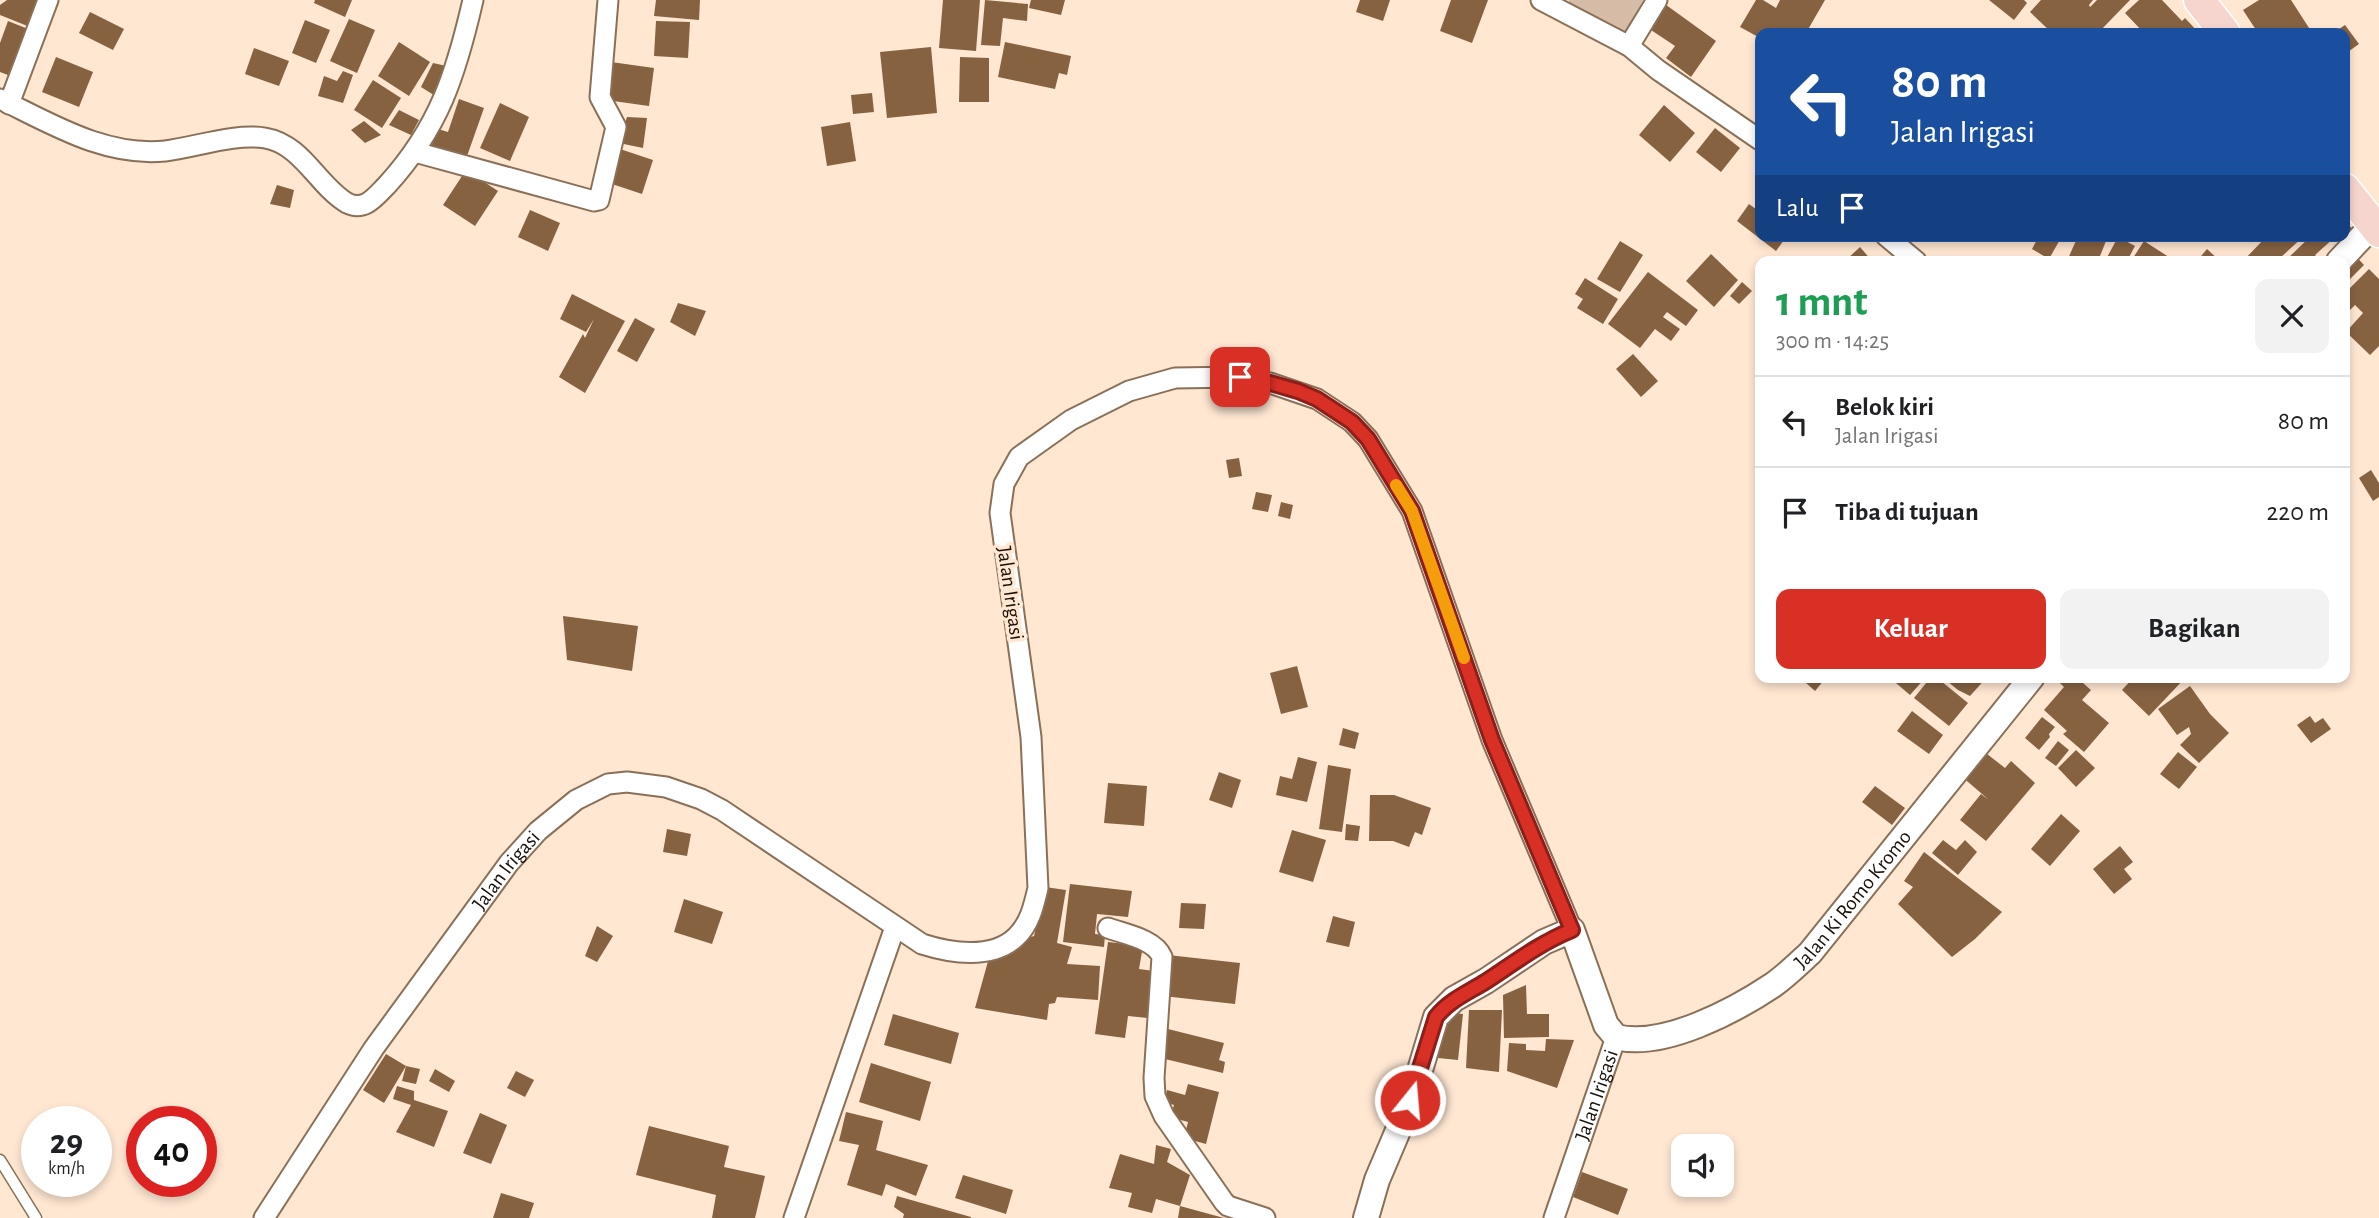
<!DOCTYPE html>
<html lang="id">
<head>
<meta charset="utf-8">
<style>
	:root { --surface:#fff; --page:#f2f2f2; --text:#202124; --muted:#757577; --line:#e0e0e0; --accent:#d93025 }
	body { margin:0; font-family:"Alegreya Sans",sans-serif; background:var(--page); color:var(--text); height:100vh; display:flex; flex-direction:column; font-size:26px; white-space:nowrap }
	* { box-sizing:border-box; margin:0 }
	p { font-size:23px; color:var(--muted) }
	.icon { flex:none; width:38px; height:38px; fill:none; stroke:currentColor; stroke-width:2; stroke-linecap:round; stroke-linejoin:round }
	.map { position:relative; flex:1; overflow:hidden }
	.panel { position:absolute; left:1755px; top:256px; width:595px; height:427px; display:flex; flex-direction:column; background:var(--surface); border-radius:14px; box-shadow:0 4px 10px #0003 }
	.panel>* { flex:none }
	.top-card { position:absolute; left:1755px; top:28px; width:595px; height:214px; border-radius:14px; box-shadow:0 4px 10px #0003; background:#1a4fa0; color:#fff; overflow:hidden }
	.buttons { position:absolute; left:1671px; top:1134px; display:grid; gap:14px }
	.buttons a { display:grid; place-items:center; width:63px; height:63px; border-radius:14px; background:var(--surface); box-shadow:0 4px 10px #0003; font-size:35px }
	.speed { position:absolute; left:21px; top:1106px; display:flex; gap:14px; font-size:35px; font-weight:700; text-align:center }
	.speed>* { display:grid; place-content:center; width:91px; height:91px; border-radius:50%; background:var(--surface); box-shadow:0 4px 10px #0003; line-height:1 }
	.speed small { font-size:18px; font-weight:400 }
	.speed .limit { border:10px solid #d22; background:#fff; color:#111 }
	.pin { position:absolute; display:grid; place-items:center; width:60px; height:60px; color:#fff; margin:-30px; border-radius:14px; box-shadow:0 4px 10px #0006 }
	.me { position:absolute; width:77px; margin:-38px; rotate:17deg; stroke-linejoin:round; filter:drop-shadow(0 0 5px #0008) }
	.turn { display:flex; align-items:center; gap:24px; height:147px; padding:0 21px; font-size:32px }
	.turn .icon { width:91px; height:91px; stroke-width:2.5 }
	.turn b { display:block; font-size:49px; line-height:60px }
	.then { display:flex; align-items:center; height:66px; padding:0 21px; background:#0003; gap:14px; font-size:26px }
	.round { display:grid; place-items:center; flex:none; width:74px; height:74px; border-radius:14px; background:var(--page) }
	.head { display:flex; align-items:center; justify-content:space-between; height:119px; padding:0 21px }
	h1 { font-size:42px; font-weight:600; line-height:52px; color:#1e9e55 }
	.primary-button { display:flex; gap:14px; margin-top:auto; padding:14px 21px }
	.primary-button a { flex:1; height:80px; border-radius:14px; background:var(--accent); color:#fff; font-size:28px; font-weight:600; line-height:80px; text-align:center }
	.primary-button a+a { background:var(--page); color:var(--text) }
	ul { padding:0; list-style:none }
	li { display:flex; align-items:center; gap:21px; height:91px; padding:0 21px; border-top:2px solid var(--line) }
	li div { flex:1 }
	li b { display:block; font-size:26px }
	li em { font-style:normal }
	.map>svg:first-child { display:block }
</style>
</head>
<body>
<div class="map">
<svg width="2379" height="1218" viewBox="0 0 2379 1218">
	<rect width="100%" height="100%" fill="#ffe7d2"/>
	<!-- green -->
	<path fill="#d6bca6" d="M1569,0H1643L1624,36L1567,8Z"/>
	<!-- building -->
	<g fill="#866241">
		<path d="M7,0H41L30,27L0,15V5Z"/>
		<path d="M315,0H352L345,17L314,3Z"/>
		<path d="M656,0H700L699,20L654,16Z"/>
		<path d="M943,0H980L976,51L939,48Z"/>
		<path d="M985,0L1028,4L1027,21L1003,18L1000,46L981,45Z"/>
		<path d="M1031,0H1065L1061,15L1029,8Z"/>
		<path d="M1360,0H1390L1383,21L1356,12Z"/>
		<path d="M1451,0H1488L1472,43L1440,31Z"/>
		<path d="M1756,0H1763L1776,8L1780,0H1825L1806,33H1760V38L1740,27Z"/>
		<path d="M1989,0H2024L2027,3L2014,20Z"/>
		<path d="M2041,0H2093L2089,5L2090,7L2097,0H2130L2098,33H2052L2030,12Z"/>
		<path d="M2139,0H2162L2182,21L2185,18L2199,33H2144L2125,13Z"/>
		<path d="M2259,0H2291L2311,31L2308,33H2258L2243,10Z"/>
		<path d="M1662,2L1716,41L1691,77L1666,58L1675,46L1645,26Z"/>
		<path d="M90,12L124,29L113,50L79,33Z"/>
		<path d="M349,19L375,30L357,73L330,61Z"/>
		<path d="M305,20L330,30L316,63L292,53Z"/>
		<path d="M8,21L33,31L16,78L0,72V43Z"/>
		<path d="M656,21L690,22L688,58L654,56Z"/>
		<path d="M2345,25L2359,44L2345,54V33H2333Z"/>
		<path d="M399,42L430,62L409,96L378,76Z"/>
		<path d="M1005,42L1071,56L1067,75L1059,73L1055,89L998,77Z"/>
		<path d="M931,47L937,113L887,118L880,52Z"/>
		<path d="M254,48L289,61L279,86L245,74Z"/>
		<path d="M56,57L93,72L79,107L42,92Z"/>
		<path d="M960,57L989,58V102H959Z"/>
		<path d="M611,62L654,68L649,106L606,100Z"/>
		<path d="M433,63L451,67L437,97L421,87Z"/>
		<path d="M343,71L353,75L343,103L318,96L324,76L337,81Z"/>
		<path d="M373,80L401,98L382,128L354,110Z"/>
		<path d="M872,93L874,112L853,114L851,95Z"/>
		<path d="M459,99L484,108L466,159L431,147L438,129L448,132Z"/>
		<path d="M500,103L529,117L510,161L480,148Z"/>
		<path d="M1664,105L1695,133L1670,162L1639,135Z"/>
		<path d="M399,110L419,120L411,135L389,125Z"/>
		<path d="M627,117L647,118L643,148L619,143Z"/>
		<path d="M364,121L381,135L365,143L351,130Z"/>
		<path d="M850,122L856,161L827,166L821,127Z"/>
		<path d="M1715,128L1740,148L1721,172L1696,152Z"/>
		<path d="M620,149L653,160L642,194L609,183Z"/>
		<path d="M466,170L498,191L475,226L443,205Z"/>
		<path d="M277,185L294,190L290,208L270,204Z"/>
		<path d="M1749,204L1760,212V236H1787L1776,251L1737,221Z"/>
		<path d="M530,210L560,223L548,251L518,237Z"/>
		<path d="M2345,221L2360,237L2347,249L2335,237L2315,255L2320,261H2285L2311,236H2345Z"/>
		<path d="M2039,236H2062L2049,259L2032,249Z"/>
		<path d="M2078,236H2108L2098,261H2067Z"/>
		<path d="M2267,236H2304L2280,258L2283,261H2243Z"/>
		<path d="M2118,237L2135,246L2127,261H2105Z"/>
		<path d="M1620,241L1643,255L1620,292L1597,279Z"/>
		<path d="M2144,241L2175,261H2131Z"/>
		<path d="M1860,247L1872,261H1845Z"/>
		<path d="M2207,249L2220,261H2197Z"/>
		<path d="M2352,252L2364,265L2345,284V261Z"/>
		<path d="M1711,254L1738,280L1714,307L1686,281Z"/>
		<path d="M2369,269L2379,279V346L2370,355L2346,332L2363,313L2355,305L2348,312L2345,309V293Z"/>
		<path d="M1648,272L1698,310L1686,326L1667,312L1663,317L1680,329L1671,341L1655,329L1640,348L1608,324Z"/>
		<path d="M1585,278L1618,299L1603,324L1577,308L1583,299L1575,294Z"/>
		<path d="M1742,282L1752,291L1739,304L1730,296Z"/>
		<path d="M572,294L625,321L585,393L559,377L583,334L585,338L594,319L586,332L560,319Z"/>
		<path d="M678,303L706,311L695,336L670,322Z"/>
		<path d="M635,318L655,329L637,362L617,351Z"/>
		<path d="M1633,354L1658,381L1641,397L1616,369Z"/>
		<path d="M1239,458L1242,476L1229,478L1226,460Z"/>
		<path d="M2371,470L2379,483V497L2373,501L2359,478Z"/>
		<path d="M1256,492L1272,495L1268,512L1252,509Z"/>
		<path d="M1281,502L1293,505L1290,519L1278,516Z"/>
		<path d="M563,616L638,626L632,671L567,660Z"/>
		<path d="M1297,666L1308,707L1281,714L1270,673Z"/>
		<path d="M1809,677H1823L1825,679L1815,691L1806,683Z"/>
		<path d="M1902,677H1926L1910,695L1896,683Z"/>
		<path d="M1931,677H1936L1968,703L1949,726L1914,698Z"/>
		<path d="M1951,677H1987L1970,696L1958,690L1947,681Z"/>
		<path d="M2063,677H2076L2091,690L2082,700L2109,723L2084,752L2063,734L2067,731L2044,710L2064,687L2059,682Z"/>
		<path d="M2134,677H2186L2149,716L2122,690Z"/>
		<path d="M2190,686L2210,714L2229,733L2199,763L2180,745L2191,734L2189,727L2177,735L2158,709Z"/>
		<path d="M1912,711L1943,735L1929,754L1897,731Z"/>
		<path d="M2310,716L2315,723L2323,718L2331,729L2311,743L2297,725Z"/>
		<path d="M2042,717L2055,727L2049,734L2050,737L2039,750L2025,738Z"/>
		<path d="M1343,728L1359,733L1355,749L1339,745Z"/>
		<path d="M2058,741L2069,750L2056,766L2045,758Z"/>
		<path d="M1982,750L2005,768L2011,761L2035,783L1986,841L1960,820L1981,794L1989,800L1960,775Z"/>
		<path d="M2076,750L2095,768L2076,787L2058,768Z"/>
		<path d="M2178,752L2197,767L2179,789L2160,774Z"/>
		<path d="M1298,757L1317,762L1307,802L1276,795L1280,776L1292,779Z"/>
		<path d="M1328,765L1351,769L1342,832L1319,829Z"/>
		<path d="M1219,772L1241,780L1232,808L1209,800Z"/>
		<path d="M1108,783L1147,786L1144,826L1104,823Z"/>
		<path d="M1875,786L1905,808L1892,825L1862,802Z"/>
		<path d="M1370,795H1394L1431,808L1422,835L1415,832L1409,847L1393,841H1369Z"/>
		<path d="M2061,814L2080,831L2050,866L2031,849Z"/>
		<path d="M1346,824L1360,826L1358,841L1345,840Z"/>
		<path d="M667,829L691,834L687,856L663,852Z"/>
		<path d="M1292,830L1326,840L1313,882L1279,872Z"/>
		<path d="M1943,840L1956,850L1965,840L1977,852L1958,875L1932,853Z"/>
		<path d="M2120,846L2133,862L2124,869L2132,879L2114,894L2093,869Z"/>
		<path d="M1924,852L2002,912L1975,939L1952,957L1898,904L1913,887L1904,881Z"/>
		<path d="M1070,884L1132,891L1128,917L1097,914L1095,934L1105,935L1104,947L1063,942Z"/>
		<path d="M1045,887L1066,890L1057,943L1072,947L1067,964L1100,966L1098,1000L1057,997L1055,1003L1049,1004L1047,1020L975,1008L990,954L1020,940L1034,936Z"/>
		<path d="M684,899L723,912L712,944L674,932Z"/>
		<path d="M1181,903L1206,904L1204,929L1179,928Z"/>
		<path d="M1333,916L1355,922L1349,947L1326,942Z"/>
		<path d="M597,926L613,936L597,962L585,956Z"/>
		<path d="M1108,942L1143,946L1139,969L1154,971L1148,1018L1128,1016L1125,1038L1095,1034Z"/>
		<path d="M1168,955L1240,963L1235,1004L1163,996Z"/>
		<path d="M1526,985L1527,1014H1549V1037L1504,1038L1503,995Z"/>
		<path d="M1469,1010H1502L1499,1072L1466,1068Z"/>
		<path d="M1443,1012L1463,1014L1458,1060L1438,1058Z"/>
		<path d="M893,1014L959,1033L951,1064L884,1045Z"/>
		<path d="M1168,1029L1224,1043L1219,1060L1225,1062L1223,1073L1161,1058Z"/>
		<path d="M1546,1039L1574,1040L1557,1088L1507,1071L1509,1043L1526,1044V1050L1545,1051Z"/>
		<path d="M386,1054L406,1066L420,1069L416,1084L402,1081L406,1066L384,1103L363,1090Z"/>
		<path d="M871,1063L931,1082L920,1121L859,1102Z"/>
		<path d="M435,1069L455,1081L449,1092L429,1081Z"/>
		<path d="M516,1071L534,1080L525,1097L507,1088Z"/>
		<path d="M1188,1084L1219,1092L1206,1144L1184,1138L1188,1122L1170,1117L1174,1105L1164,1102L1167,1090L1185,1095Z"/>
		<path d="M397,1086L414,1091V1100L448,1111L434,1147L396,1132L411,1105L393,1099Z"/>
		<path d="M846,1112L883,1121L876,1150L928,1165L916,1196L886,1184L882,1196L847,1185L859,1145L839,1141Z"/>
		<path d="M480,1113L507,1125L491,1164L463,1153Z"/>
		<path d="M649,1126L729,1146L724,1167L765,1176L755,1218H712L716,1195L636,1175Z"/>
		<path d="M1156,1145L1171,1149L1167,1162L1190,1175L1180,1206L1224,1218H1178L1180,1206L1156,1199L1152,1213L1128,1207L1132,1193L1109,1188L1120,1154L1154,1164Z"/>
		<path d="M1582,1172L1628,1189L1618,1215L1573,1197Z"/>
		<path d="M963,1175L1013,1190L1006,1214L955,1198Z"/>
		<path d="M501,1193L534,1203L529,1218H493Z"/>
		<path d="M897,1196L971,1217V1218H903L904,1214L894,1207Z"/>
	</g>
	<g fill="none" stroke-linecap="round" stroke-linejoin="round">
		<defs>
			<path id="service" d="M0,1160L36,1218"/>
			<g id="minor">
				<path d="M1541,0L1629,46L1658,70L1760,140"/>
				<path d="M1629,46L1657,0"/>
				<path d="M0,99C52,124 105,157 165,151C196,147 235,133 265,138C302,144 318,186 347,203C365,212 376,196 387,185C439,128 456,74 473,0"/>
				<path d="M9,104L48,0"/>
				<path d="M415,152L594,201L599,200L616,127L600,97L608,0"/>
				<path d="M1886,236L1916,261"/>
				<path d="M1108,928C1124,934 1155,939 1162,957L1154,1078L1155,1096L1164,1116L1224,1202L1228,1206L1265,1218"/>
				<path id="s1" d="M264,1218L374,1048L509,863L538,831L576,800L608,784L627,782L666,787L701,799L722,810L922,944C950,953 992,960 1016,937C1030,924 1034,905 1038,888L1031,737L1000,513L1004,484L1019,457L1071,420L1129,391L1175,378L1240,377L1270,383L1317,399L1352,422L1368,439L1412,511L1492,740L1572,930"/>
				<path d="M794,1218L895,927"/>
				<path id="s2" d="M1554,1218L1616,1037"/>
			</g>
			<g id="tertiary">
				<path d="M2339,261L2373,225"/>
				<path id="s3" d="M1366,1218L1377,1180L1411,1100L1436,1017L1454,999L1486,981L1544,942L1572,930L1606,1025L1616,1037C1663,1049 1734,1011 1773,985C1786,976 1798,964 1810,953L2032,677"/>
			</g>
			<g id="primary">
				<path d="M2199,0L2225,33"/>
				<path d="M2345,189L2379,232"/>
			</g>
		</defs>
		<!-- service casing -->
		<use href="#service" stroke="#8a7058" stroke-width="13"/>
		<!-- minor casing -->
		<use href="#minor" stroke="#8a7058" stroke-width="23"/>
		<!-- tertiary casing -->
		<use href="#tertiary" stroke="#8a7058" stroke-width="28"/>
		<!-- primary casing -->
		<use href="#primary" stroke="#fff" stroke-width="33"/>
		<!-- service -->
		<use href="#service" stroke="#fff" stroke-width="10"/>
		<!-- minor -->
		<use href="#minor" stroke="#fff" stroke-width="19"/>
		<!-- tertiary -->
		<use href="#tertiary" stroke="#fff" stroke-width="24"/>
		<!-- primary -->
		<use href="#primary" stroke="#f6d5ce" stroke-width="30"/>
	</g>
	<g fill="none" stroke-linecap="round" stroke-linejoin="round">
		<defs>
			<path id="route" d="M1240,377L1270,383L1298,391L1317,399L1352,422L1368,439L1412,511L1492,740L1572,930C1540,943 1514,963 1485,982C1467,993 1450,1000 1436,1017L1410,1100"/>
		</defs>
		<!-- route casing -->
		<use href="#route" stroke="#8d1f18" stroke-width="18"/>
		<!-- route -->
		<use href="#route" stroke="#d93025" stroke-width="12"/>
		<!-- slow -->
		<path stroke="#f59e0b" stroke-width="12" d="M1396,485L1412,511L1464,658"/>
	</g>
	<g text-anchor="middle" stroke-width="7" stroke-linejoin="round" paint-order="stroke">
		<!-- street labels -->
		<g font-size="21" fill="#191007" stroke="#ffe7d2">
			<text transform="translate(1011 593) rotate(82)" y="7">Jalan Irigasi</text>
			<text dy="7" stroke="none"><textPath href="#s1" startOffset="424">Jalan Irigasi</textPath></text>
			<text dy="7" stroke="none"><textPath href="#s3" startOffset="779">Jalan Ki Romo Kromo</textPath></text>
			<text dy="7" stroke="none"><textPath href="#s2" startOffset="130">Jalan Irigasi</textPath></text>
		</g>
	</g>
</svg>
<div class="buttons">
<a><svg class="icon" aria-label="sound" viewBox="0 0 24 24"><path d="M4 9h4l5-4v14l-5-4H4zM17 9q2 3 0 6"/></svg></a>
</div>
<div class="speed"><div>29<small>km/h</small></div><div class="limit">40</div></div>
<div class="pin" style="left:1240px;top:377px;background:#d93025"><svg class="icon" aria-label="arrive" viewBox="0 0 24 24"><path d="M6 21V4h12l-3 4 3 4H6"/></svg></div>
<svg class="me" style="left:1410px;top:1100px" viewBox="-20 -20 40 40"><circle r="17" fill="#d93025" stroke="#fff" stroke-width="3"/><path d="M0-11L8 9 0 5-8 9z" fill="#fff"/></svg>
<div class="top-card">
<div class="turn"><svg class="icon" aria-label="left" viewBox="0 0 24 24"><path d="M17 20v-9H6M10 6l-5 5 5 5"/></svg><div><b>80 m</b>Jalan Irigasi</div></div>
<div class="then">Lalu<svg class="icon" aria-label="arrive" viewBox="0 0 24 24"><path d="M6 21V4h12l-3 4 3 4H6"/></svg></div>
</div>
<section class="panel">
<div class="head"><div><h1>1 mnt</h1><p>300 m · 14:25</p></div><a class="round"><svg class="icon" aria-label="close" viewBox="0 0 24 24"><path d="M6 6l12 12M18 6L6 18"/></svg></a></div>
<ul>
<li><svg class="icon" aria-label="left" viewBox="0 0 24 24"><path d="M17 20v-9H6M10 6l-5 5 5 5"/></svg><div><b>Belok kiri</b><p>Jalan Irigasi</p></div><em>80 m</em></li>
<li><svg class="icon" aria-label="arrive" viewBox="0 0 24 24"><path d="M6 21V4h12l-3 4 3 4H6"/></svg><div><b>Tiba di tujuan</b></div><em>220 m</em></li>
</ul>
<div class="primary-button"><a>Keluar</a><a>Bagikan</a></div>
</section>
</div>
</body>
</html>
